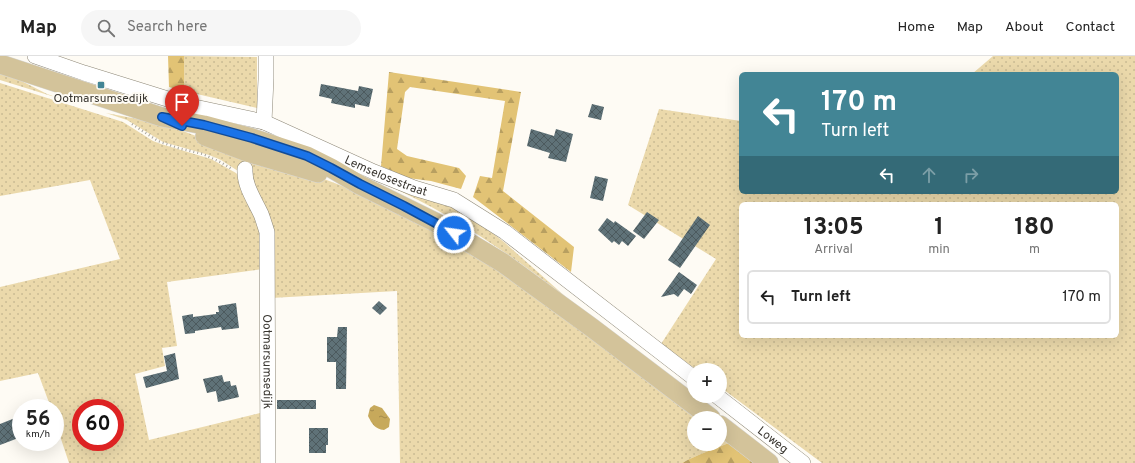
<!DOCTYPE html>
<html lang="en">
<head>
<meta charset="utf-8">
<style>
	:root { --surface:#fff; --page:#f6f6f6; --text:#222; --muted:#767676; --line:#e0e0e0 }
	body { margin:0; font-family:Overpass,sans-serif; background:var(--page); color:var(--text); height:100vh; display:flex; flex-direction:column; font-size:15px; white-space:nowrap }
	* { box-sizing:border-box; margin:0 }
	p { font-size:13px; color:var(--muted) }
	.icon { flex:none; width:22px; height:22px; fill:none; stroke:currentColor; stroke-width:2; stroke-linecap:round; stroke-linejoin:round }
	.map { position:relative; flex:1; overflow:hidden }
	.details { position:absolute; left:739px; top:146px; width:380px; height:136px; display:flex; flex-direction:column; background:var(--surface); border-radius:6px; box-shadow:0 4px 16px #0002 }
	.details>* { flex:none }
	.top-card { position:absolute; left:739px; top:16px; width:380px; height:122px; border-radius:6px; box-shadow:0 4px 16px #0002; background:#428595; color:#fff; overflow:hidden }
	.controls { position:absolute; left:687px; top:307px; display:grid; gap:8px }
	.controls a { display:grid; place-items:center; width:40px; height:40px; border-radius:50%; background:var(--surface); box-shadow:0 4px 16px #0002; font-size:20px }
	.speed { position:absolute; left:12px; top:343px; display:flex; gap:8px; font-size:20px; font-weight:700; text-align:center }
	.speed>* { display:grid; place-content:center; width:52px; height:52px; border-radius:50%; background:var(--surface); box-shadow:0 4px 16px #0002; line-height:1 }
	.speed small { font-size:10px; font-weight:400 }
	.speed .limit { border:6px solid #d22; background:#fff; color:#111 }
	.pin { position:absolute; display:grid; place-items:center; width:34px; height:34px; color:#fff; margin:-41px -17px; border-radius:50% 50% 50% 0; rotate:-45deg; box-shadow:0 0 4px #0007 }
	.pin .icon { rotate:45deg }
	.me { position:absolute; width:44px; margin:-22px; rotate:300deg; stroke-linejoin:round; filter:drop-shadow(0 0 3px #0008) }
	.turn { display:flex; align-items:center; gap:14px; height:84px; padding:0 16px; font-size:18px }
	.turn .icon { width:52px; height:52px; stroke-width:2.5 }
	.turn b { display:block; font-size:28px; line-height:34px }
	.lanes { display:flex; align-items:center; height:38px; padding:0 16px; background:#0003; justify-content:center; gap:20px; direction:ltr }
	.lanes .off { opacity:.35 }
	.eta { display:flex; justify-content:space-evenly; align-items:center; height:68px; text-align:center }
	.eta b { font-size:24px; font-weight:700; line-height:28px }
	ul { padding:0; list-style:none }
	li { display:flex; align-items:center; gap:12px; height:54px; margin:0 8px 6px; padding:0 8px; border:2px solid var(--line); border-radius:6px }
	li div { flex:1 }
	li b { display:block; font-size:15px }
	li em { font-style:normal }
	header { display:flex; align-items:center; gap:24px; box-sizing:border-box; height:56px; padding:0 20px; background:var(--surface); border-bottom:1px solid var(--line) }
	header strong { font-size:19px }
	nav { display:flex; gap:22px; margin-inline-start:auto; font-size:14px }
	.search { width:280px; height:36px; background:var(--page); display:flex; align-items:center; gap:10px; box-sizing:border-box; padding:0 14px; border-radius:22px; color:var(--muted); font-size:15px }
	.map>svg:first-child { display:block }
</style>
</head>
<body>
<header>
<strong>Map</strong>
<div class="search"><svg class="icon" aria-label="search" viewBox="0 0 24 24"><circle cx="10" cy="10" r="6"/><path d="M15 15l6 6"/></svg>Search here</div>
<nav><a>Home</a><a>Map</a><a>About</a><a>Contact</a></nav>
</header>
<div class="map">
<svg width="1135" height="407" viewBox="0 0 1135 407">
	<defs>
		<pattern id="grass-dots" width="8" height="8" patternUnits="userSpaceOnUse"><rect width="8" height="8" fill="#ebd9ab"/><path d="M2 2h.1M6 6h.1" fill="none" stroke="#cabb93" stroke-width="1.8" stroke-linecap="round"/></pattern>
		<pattern id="forest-firs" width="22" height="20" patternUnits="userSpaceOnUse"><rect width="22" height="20" fill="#e2c375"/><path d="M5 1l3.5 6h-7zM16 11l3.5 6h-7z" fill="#b89f60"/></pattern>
		<pattern id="water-ripples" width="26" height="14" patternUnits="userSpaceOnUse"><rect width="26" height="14" fill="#c7a95b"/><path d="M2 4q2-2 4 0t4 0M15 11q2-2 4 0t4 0" fill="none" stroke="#a38a4c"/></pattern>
		<pattern id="building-cross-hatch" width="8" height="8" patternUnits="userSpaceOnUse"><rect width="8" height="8" fill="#5f7278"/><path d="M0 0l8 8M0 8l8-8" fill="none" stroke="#4c5a5e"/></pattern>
	</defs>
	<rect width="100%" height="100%" fill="#fefbf4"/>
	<!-- grass -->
	<g fill="url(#grass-dots)" fill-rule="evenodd">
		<path d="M184,0L257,1V52L184,35Z"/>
		<path d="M993,0H1135V407H822L720,331V314H697L661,288L716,203L628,149L659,53L741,65V136H1117V18H972ZM741,148H1117V280H741Z"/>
		<path d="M0,16L8,18L47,38L74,47L0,24Z"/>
		<path d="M0,27L123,66L153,85L161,88L211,103L236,117L241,122L259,163L263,213L167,226L177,290L162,292L165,310L135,318L149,384L264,356L265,407H69L55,365V352H51L38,317L0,325V231L120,203L90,124L0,140ZM81,352H115V386H81Z"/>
		<path d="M106,57L148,65L175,72L246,99L243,108L238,115L221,104L209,99L163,86L127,64Z"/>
		<path d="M251,100L316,120L361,137L487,204L700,362H694V388H720V377L731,386C715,393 698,398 682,407H400L397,235L271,242L270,174L248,115Z"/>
		<path d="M382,127L453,151L474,163L504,186L567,242C509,198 450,156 382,127Z"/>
	</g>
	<!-- forest -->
	<g fill="url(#forest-firs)">
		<path d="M168,0H184V35L169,31Z"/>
		<path d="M389,16L521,36L503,135L574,191L571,216L473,141L480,120L492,122L505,45L410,31L405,36L397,93L407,100L459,112L466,120L461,133L431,125L408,122L381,110Z"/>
		<path d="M731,386L759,407H682C698,398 715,393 731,386Z"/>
	</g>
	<!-- water -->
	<path fill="url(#water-ripples)" d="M374,349L382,352L390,363L389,371L384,374C375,373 372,368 368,360L370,352Z"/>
	<!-- building -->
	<g fill="url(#building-cross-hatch)">
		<path d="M321,28L358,35L359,30L373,33L369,51L355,48V52L331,47L332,43L319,40Z"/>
		<path d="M592,48L604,51L601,64L588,61Z"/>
		<path d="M531,73L554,80L556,73L573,78L566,106L548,102L550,97L527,90Z"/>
		<path d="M595,120L608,123L603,145L590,142Z"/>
		<path d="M647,156L659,164L644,183L633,175Z"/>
		<path d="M698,160L710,169L680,212L668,204Z"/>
		<path d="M607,162L614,167L615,165L636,180L628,190L622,185L619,189L614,185L612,187L598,174Z"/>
		<path d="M679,216L697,229L691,238L684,233L678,241L674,238L661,241Z"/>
		<path d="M379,245L387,252L380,259L372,252Z"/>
		<path d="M236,247L239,272L222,274L221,271L195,275V277L185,278L182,260L193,258V261L216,258V256H219L218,250Z"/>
		<path d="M338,271H347L346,333H336V306H327V281H337Z"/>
		<path d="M175,297L179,323L146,332L143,321L167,315L164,300Z"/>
		<path d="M222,319L224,326L230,325L231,330L236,329L239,341L218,346L216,335L207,337L203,323Z"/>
		<rect x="277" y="344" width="39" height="9"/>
		<path d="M15,362L21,377V381L0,389V368Z"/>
		<path d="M309,372H328V389H326V397H309Z"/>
	</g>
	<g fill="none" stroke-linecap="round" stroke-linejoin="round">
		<defs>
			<g id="minor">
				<path id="s1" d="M35,0L84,17L190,50L264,66L374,116L414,132L454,144L505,176L694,322"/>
				<path d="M264,66L266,23V0"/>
				<path id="s2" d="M245,113C244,129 254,143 261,158C263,163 265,170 267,176L268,407"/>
				<path id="s3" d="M717,340L803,407"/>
			</g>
			<g id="major">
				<path d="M0,8L162,61L204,69L252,82L307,100L331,112L360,129L435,166L503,207L591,271L711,362"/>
				<path d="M205,80L250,97L318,117"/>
				<path d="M720,369L769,407"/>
			</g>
		</defs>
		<!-- minor casing -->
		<use href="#minor" stroke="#8e8878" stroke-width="16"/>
		<!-- major casing -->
		<use href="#major" stroke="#d7d7d6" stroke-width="20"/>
		<!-- path -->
		<path stroke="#a7a49d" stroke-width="2.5" stroke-dasharray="1 3" stroke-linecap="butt" d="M132,68L158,85L178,92L203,98L222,107L232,113"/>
		<!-- minor -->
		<use href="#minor" stroke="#fff" stroke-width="15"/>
		<!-- major -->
		<use href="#major" stroke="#d3c39a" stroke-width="19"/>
	</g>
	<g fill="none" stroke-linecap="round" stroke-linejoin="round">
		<defs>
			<path id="route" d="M182,70L162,61L204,69L252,82L307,100L331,112L360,128L404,150L454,177"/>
		</defs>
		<!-- route casing -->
		<use href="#route" stroke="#114b97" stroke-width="10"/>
		<!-- route -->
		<use href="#route" stroke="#1a73e8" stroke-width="7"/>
	</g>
	<!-- markers -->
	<rect fill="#428595" stroke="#fefbf4" stroke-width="1.5" x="97" y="25" width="8" height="8" rx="2"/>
	<g text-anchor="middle" stroke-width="4" stroke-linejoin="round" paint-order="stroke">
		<!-- poi labels -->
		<g font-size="12" fill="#393630" stroke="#fefbf4">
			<text x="101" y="46">Ootmarsumsedijk</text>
		</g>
		<!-- street labels -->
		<g font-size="12" fill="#393630" stroke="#fefbf4">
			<text dy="4" stroke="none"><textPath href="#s1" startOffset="372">Lemselosestraat</textPath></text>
			<text dy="4" stroke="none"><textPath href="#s2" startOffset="197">Ootmarsumsedijk</textPath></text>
			<text dy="4" stroke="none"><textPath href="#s3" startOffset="71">Loweg</textPath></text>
		</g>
	</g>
</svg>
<div class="controls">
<a>+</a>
<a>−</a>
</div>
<div class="speed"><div>56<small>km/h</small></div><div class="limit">60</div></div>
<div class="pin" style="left:182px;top:70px;background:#d93025"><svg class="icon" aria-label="arrive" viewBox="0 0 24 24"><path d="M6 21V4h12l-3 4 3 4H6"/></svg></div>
<svg class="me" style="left:454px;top:177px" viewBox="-20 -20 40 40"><circle r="17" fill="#1a73e8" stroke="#fff" stroke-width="3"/><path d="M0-11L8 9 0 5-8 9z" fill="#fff"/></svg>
<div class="top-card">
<div class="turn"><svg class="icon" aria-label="left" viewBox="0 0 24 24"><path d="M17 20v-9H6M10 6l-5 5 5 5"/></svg><div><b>170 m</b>Turn left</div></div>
<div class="lanes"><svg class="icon" aria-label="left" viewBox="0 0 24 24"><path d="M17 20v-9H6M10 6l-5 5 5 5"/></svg><svg class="icon off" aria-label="ahead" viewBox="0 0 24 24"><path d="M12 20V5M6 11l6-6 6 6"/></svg><svg class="icon off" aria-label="right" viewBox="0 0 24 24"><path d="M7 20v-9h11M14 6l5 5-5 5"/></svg></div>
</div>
<section class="details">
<div class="eta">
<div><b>13:05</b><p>Arrival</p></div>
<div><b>1</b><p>min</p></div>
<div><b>180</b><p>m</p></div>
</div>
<ul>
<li><svg class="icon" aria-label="left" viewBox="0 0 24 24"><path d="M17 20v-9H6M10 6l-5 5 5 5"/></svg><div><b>Turn left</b></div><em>170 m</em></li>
</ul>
</section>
</div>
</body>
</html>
